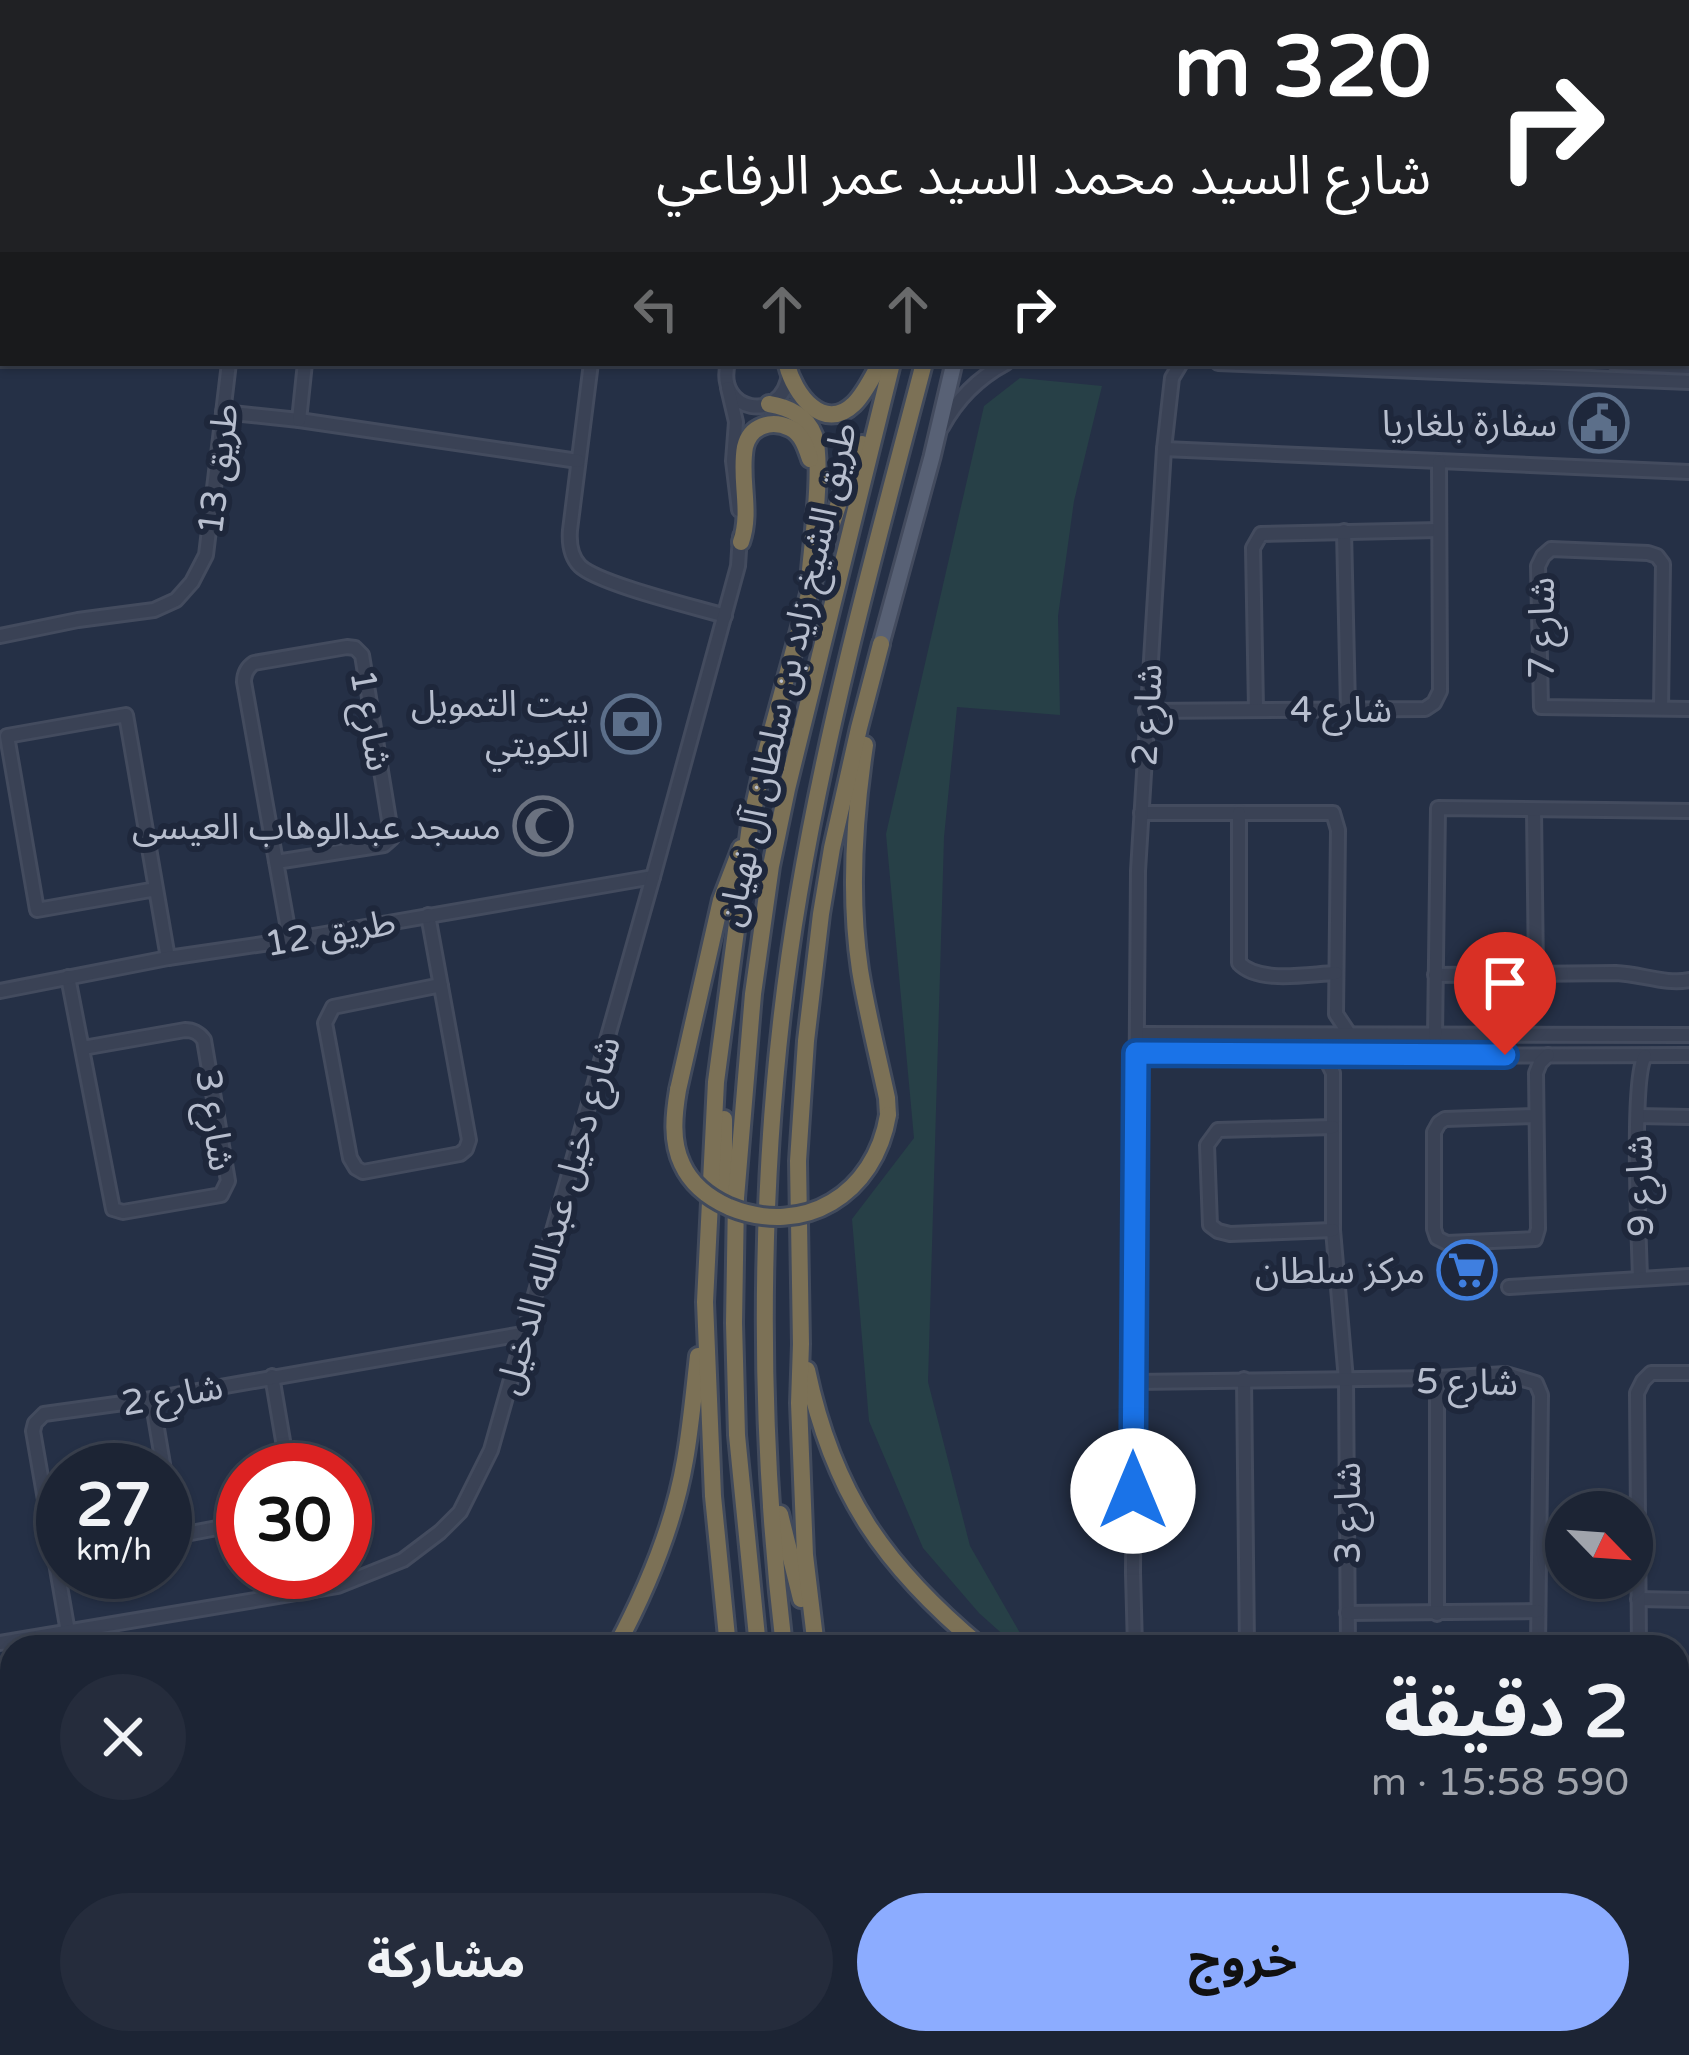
<!DOCTYPE html>
<html lang="ar">
<head>
<meta charset="utf-8">
<style>
	:root { --surface:#1c2434; --page:#252c3c; --text:#f1f3f6; --muted:#a0a4ac; --line:#3a414f; --accent:#8cacff }
	body { margin:0; font-family:"Varela Round","Noto Sans Arabic",sans-serif; background:var(--page); color:var(--text); direction:rtl; height:100vh; display:flex; flex-direction:column; font-size:45px; white-space:nowrap }
	* { box-sizing:border-box; margin:0 }
	p { font-size:39px; color:var(--muted) }
	.icon { flex:none; width:66px; height:66px; fill:none; stroke:currentColor; stroke-width:2; stroke-linecap:round; stroke-linejoin:round }
	.map { position:relative; flex:1; overflow:hidden; direction:ltr }
	.sheet { position:absolute; left:0px; top:1635px; width:1689px; height:420px; display:flex; flex-direction:column; background:var(--surface); border-radius:36px 36px 0 0; box-shadow:0 3px 9px #0004,0 0 0 3px var(--line); direction:rtl }
	.sheet>* { flex:none }
	.top-card { position:absolute; left:0px; top:0px; width:1689px; height:366px; box-shadow:0 3px 9px #0004,0 0 0 3px var(--line); direction:rtl; background:#202124; color:#fff; overflow:hidden }
	.needle { width:78px; rotate:115deg }
	.controls { position:absolute; left:1545px; top:1491px; display:grid; gap:24px }
	.controls a { display:grid; place-items:center; width:108px; height:108px; border-radius:50%; background:var(--surface); box-shadow:0 3px 9px #0004,0 0 0 3px var(--line); font-size:60px }
	.speed { position:absolute; left:36px; top:1443px; display:flex; gap:24px; font-size:60px; font-weight:700; text-align:center }
	.speed>* { display:grid; place-content:center; width:156px; height:156px; border-radius:50%; background:var(--surface); box-shadow:0 3px 9px #0004,0 0 0 3px var(--line); line-height:1 }
	.speed small { font-size:30px; font-weight:400 }
	.speed .limit { border:18px solid #d22; background:#fff; color:#111 }
	.pin { position:absolute; display:grid; place-items:center; width:102px; height:102px; color:#fff; margin:-123px -51px; border-radius:50% 50% 50% 0; rotate:-45deg; box-shadow:0 0 12px #0007 }
	.pin .icon { rotate:45deg }
	.me { position:absolute; width:132px; margin:-66px; rotate:0deg; stroke-linejoin:round; filter:drop-shadow(0 0 9px #0008) }
	.turn { display:flex; align-items:center; gap:42px; height:252px; padding:0 60px; font-size:54px }
	.turn .icon { width:156px; height:156px; stroke-width:2.5 }
	.turn b { display:block; font-size:84px; line-height:102px }
	.lanes { display:flex; align-items:center; height:114px; padding:0 60px; background:#0003; justify-content:center; gap:60px; direction:ltr }
	.lanes .off { opacity:.35 }
	.round { display:grid; place-items:center; flex:none; width:126px; height:126px; border-radius:63px; background:var(--page) }
	.headline { display:flex; align-items:center; justify-content:space-between; height:204px; padding:0 60px }
	h1 { font-size:72px; font-weight:700; line-height:90px }
	.button { display:flex; gap:24px; margin-top:auto; padding:24px 60px }
	.button a { flex:1; height:138px; border-radius:72px; background:var(--accent); color:#111; font-size:48px; font-weight:700; line-height:138px; text-align:center }
	.button a+a { background:var(--page); color:var(--text) }
	.map>svg:first-child { display:block }
</style>
</head>
<body>
<div class="map">
<svg width="1689" height="2055" viewBox="0 0 1689 2055">
	<rect width="100%" height="100%" fill="#253046"/>
	<!-- green -->
	<path fill="#274047" d="M1020,378L1102,386L1074,501L1058,616L1060,715L957,707L944,837L928,1382L970,1546L1028,1647H1017L979,1613L923,1548L869,1421L852,1219L914,1138L886,834L984,406Z"/>
	<g fill="none" stroke-linecap="round" stroke-linejoin="round">
		<defs>
			<g id="minor">
				<path d="M75,0V3"/>
				<path d="M307,0L308,3"/>
				<path d="M1598,0L1599,3"/>
				<path d="M468,3V0"/>
				<path d="M486,3L487,0"/>
				<path d="M1130,3L1131,0"/>
				<path d="M1209,3V0"/>
				<path d="M1310,3V0"/>
				<path d="M1405,3L1406,0"/>
				<path d="M1503,3V0"/>
				<path d="M1614,3L1626,0"/>
				<path d="M1686,61L1689,59"/>
				<path d="M0,176H3"/>
				<path d="M0,192H3"/>
				<path d="M1686,285H1689"/>
				<path d="M591,363L570,530C569,543 570,556 580,566C599,584 695,607 725,616"/>
				<path d="M728,363C715,412 782,425 789,374"/>
				<path d="M1218,363L1689,382"/>
				<path d="M1615,363L1689,367"/>
				<path d="M728,388L736,422L733,461L739,510"/>
				<path d="M223,412L299,420L578,461"/>
				<path d="M299,420L305,363"/>
				<path d="M942,427C957,399 978,378 1006,363"/>
				<path d="M1164,449L1689,472"/>
				<path d="M1344,531L1348,708"/>
				<path d="M0,636L78,620L154,610L176,600L192,582L206,555L229,363"/>
				<path d="M1661,708L1663,564L1657,556L1648,553L1551,549L1543,556L1538,566L1541,707L1689,709"/>
				<path d="M1256,709L1253,548L1261,534L1439,530"/>
				<path d="M1146,711L1425,709L1434,703L1440,691L1439,462"/>
				<path d="M1534,810L1536,974"/>
				<path d="M1141,813H1333L1338,830L1336,1014L1350,1035"/>
				<path d="M1239,813V963C1259,984 1308,974 1336,973"/>
				<path d="M276,862L384,845L392,838L362,655L355,648L347,647L254,663C248,667 244,673 244,682L290,940"/>
				<path d="M156,889L37,910L7,736L126,715L168,958"/>
				<path d="M428,915L469,1140L466,1149L460,1154L363,1172L356,1168L350,1158L325,1023L333,1007L441,985"/>
				<path d="M1435,975L1616,973C1641,974 1667,985 1689,980"/>
				<path d="M68,977L113,1209L123,1212L221,1195L228,1181L204,1040C199,1033 194,1030 185,1030L83,1048"/>
				<path d="M0,991L168,958L290,940L653,877"/>
				<path d="M1137,1034L1689,1035"/>
				<path d="M1435,1036L1438,808L1689,811"/>
				<path d="M1136,1053L1380,1056L1689,1055"/>
				<path d="M1324,1055L1333,1073V1230L1346,1380L1348,1647"/>
				<path d="M1535,1116L1445,1119L1439,1123L1434,1132V1229L1437,1238L1447,1243L1535,1239L1538,1229L1536,1073L1540,1063L1548,1055"/>
				<path d="M1638,1116L1689,1117"/>
				<path d="M1333,1127L1218,1130L1207,1145L1210,1225L1218,1231L1230,1234L1333,1230"/>
				<path d="M1640,1278C1639,1240 1631,1079 1645,1056"/>
				<path d="M1509,1287L1689,1276"/>
				<path d="M272,1376L288,1470"/>
				<path d="M1437,1378V1614"/>
				<path d="M1244,1379L1247,1647"/>
				<path d="M1134,1382L1437,1378L1506,1374L1536,1383L1541,1395L1538,1647"/>
				<path d="M152,1399L164,1470"/>
				<path d="M165,1477L175,1536"/>
				<path d="M165,1538L243,1523"/>
				<path d="M1638,1599L1689,1600"/>
				<path d="M1347,1613L1538,1611"/>
				<path d="M68,1632L33,1431L35,1423L44,1414L152,1399L522,1334"/>
				<path d="M0,1643L338,1586L403,1560L440,1532L460,1512L491,1450L653,877L738,566L740,536"/>
				<path d="M1135,1647L1133,1573L1138,871L1164,449L1172,378L1181,363"/>
				<path d="M1639,1647L1637,1393L1643,1381L1651,1373H1689"/>
				<path d="M1677,1696L1689,1694"/>
				<path d="M1677,1880L1689,1878"/>
				<path d="M1677,1973L1689,1971"/>
				<path d="M1275,2043L1277,2055"/>
				<path d="M1406,2043L1408,2055"/>
				<path d="M1510,2043L1512,2055"/>
				<path d="M1617,2043L1619,2055"/>
				<path d="M1141,2055L1151,2043"/>
			</g>
			<g id="major">
				<path d="M1046,3L1047,0"/>
				<path d="M881,644L932,457L954,363"/>
				<path d="M1677,1737L1689,1734"/>
			</g>
			<g id="highway">
				<path d="M967,3L968,0"/>
				<path d="M985,3L986,0"/>
				<path d="M1017,3L1018,0"/>
				<path d="M787,365C794,393 823,434 854,404C865,393 873,376 880,363"/>
				<path d="M769,404C788,407 807,416 814,435C823,462 813,538 810,570"/>
				<path d="M741,542C752,511 739,479 745,447C750,426 771,419 790,428C802,434 806,447 810,459"/>
				<path d="M865,745C854,819 849,896 860,970C867,1013 878,1056 887,1098L888,1115"/>
				<path d="M678,1090L721,900L741,848"/>
				<path d="M724,1119V1175L728,1201"/>
				<path d="M807,1370C833,1494 885,1567 981,1647"/>
				<path d="M780,1514L801,1599"/>
				<path d="M616,1647C647,1589 674,1525 685,1460C691,1426 694,1391 698,1356"/>
				<path d="M728,1647L713,1496L705,1302L716,1082L750,825L765,756L809,594L846,481L862,444"/>
				<path d="M758,1647L737,1435L734,1323L736,1198L753,994L771,866L787,789L892,363"/>
				<path d="M784,1647C755,1403 758,1136 799,894C829,715 878,539 924,363"/>
				<path d="M816,1647L805,1555L799,1403L801,1344L798,1161L806,1041L821,914L832,848L859,728L881,644"/>
				<path d="M1677,1746L1689,1745"/>
				<path d="M1677,1762L1689,1760"/>
				<path d="M1677,1789L1689,1787"/>
				<path d="M1677,1817L1689,1815"/>
				<path d="M0,2024L12,2023"/>
				<path d="M805,2043L808,2055"/>
				<path d="M834,2043L837,2055"/>
				<path d="M863,2043L866,2055"/>
				<path d="M900,2043L903,2055"/>
				<path d="M7,2055L77,2043"/>
				<path d="M164,2055L233,2043"/>
				<path d="M319,2055L380,2043"/>
				<path d="M630,2055L635,2043"/>
				<path d="M1082,2055L1085,2043"/>
				<path d="M1118,2055L1126,2043"/>
			</g>
		</defs>
		<!-- minor casing -->
		<use href="#minor" stroke="#434b5e" stroke-width="18"/>
		<!-- major casing -->
		<use href="#major" stroke="#434b5e" stroke-width="21"/>
		<!-- highway casing -->
		<use href="#highway" stroke="#414a5c" stroke-width="22"/>
		<!-- minor -->
		<use href="#minor" stroke="#3a4255" stroke-width="12"/>
		<!-- major -->
		<use href="#major" stroke="#586175" stroke-width="15"/>
		<!-- highway -->
		<use href="#highway" stroke="#7c7156" stroke-width="16"/>
		<defs>
			<path id="highway-bridge" d="M678,1090C674,1114 671,1141 682,1164C691,1184 709,1198 729,1207C804,1238 875,1194 888,1115"/>
		</defs>
		<!-- highway-bridge casing -->
		<use href="#highway-bridge" stroke="#414a5c" stroke-width="22" stroke-linecap="butt"/>
		<!-- highway-bridge -->
		<use href="#highway-bridge" stroke="#7c7156" stroke-width="16"/>
	</g>
	<g fill="none" stroke-linecap="round" stroke-linejoin="round">
		<defs>
			<path id="route" d="M1133,1491L1136,1053L1505,1055"/>
		</defs>
		<!-- route casing -->
		<use href="#route" stroke="#114b97" stroke-width="30"/>
		<!-- route -->
		<use href="#route" stroke="#1a73e8" stroke-width="21"/>
	</g>
	<!-- icons -->
	<defs>
		<symbol id="civic-ring" viewBox="-11 -11 22 22"><circle r="9.5" fill="#1e273b" stroke="#5c6f8a" stroke-width="1.5"/><path d="M-.6-6.5H3V-4.5H.6V-3L4-1V1h2V6H-6V1h2V-1L-.6-3ZM-1.2 2.5V6h2.4V2.5Z" fill="#5c6f8a"/></symbol>
		<symbol id="bank-ring" viewBox="-11 -11 22 22"><circle r="9.5" fill="#1e273b" stroke="#5c6f8a" stroke-width="1.5"/><path d="M-6-4H6V4H-6ZM0-2.3a2.3 2.3 0 1 0 0 4.6a2.3 2.3 0 1 0 0-4.6Z" fill="#5c6f8a"/></symbol>
		<symbol id="mosque-ring" viewBox="-11 -11 22 22"><circle r="9.5" fill="#1e273b" stroke="#6b7280" stroke-width="1.5"/><path d="M3.5-4.9A6 6 0 1 0 3.5 4.9A5 5 0 1 1 3.5-4.9Z" fill="#6b7280"/></symbol>
		<symbol id="supermarket-ring" viewBox="-11 -11 22 22"><circle r="9.5" fill="#1e273b" stroke="#3f7fe0" stroke-width="1.5"/><path d="M-6-5.5h2.5l.6 2H6L4.5 2H-2.5L-4.4-4H-6ZM-1.5 3.2a1.3 1.3 0 1 0 .1 0ZM3 3.2a1.3 1.3 0 1 0 .1 0Z" fill="#3f7fe0"/></symbol>
	</defs>
	<g fill-rule="evenodd">
		<use href="#civic-ring" x="1566" y="390" width="66" height="66"/>
		<use href="#bank-ring" x="598" y="691" width="66" height="66"/>
		<use href="#mosque-ring" x="510" y="793" width="66" height="66"/>
		<use href="#supermarket-ring" x="1434" y="1237" width="66" height="66"/>
	</g>
	<g text-anchor="middle" stroke-width="12" stroke-linejoin="round" paint-order="stroke">
		<!-- poi labels -->
		<g font-size="36" fill="#b7bece" stroke="#1e273b" text-anchor="end">
			<text x="1557" y="436">سفارة بلغاريا</text>
			<text x="589" y="716">بيت التمويل<tspan x="589" dy="41">الكويتي</tspan></text>
			<text x="501" y="839">مسجد عبدالوهاب العيسى</text>
			<text x="1425" y="1283">مركز سلطان</text>
		</g>
		<!-- street labels -->
		<g font-size="36" fill="#b7bece" stroke="#1e273b">
			<text transform="translate(217 469) rotate(-83)" y="13">طريق 13</text>
			<text transform="translate(1541 628) rotate(-90)" y="13">شارع 7</text>
			<text transform="translate(786 674) rotate(-77)" y="13">طريق الشيخ زايد بن سلطان آل نهيان</text>
			<text x="1341" y="722">شارع 4</text>
			<text transform="translate(1146 715) rotate(-87)" y="13">شارع 2</text>
			<text transform="translate(372 720) rotate(80)" y="13">شارع 1</text>
			<text transform="translate(330 932) rotate(-10)" y="13">طريق 12</text>
			<text transform="translate(216 1120) rotate(82)" y="13">شارع 3</text>
			<text transform="translate(1639 1186) rotate(-91)" y="13">شارع 9</text>
			<text transform="translate(557 1215) rotate(-74)" y="13">شارع دخيل عبدالله الدخيل</text>
			<text transform="translate(1467 1381) rotate(1)" y="13">شارع 5</text>
			<text transform="translate(172 1394) rotate(-10)" y="13">شارع 2</text>
			<text transform="translate(1347 1513) rotate(-90)" y="13">شارع 3</text>
		</g>
	</g>
</svg>
<div class="controls">
<a><svg class="needle" viewBox="-14 -14 28 28"><path d="M0-13l5 13h-10z" fill="#e53935"/><path d="M0 13l5-13h-10z" fill="#a0a4ac"/></svg></a>
</div>
<div class="speed"><div>27<small>km/h</small></div><div class="limit">30</div></div>
<div class="pin" style="left:1505px;top:1055px;background:#d93025"><svg class="icon" aria-label="arrive" viewBox="0 0 24 24"><path d="M6 21V4h12l-3 4 3 4H6"/></svg></div>
<svg class="me" style="left:1133px;top:1491px" viewBox="-20 -20 40 40"><circle r="19" fill="#fff"/><path d="M0-13L10 11 0 6-10 11z" fill="#1a73e8"/></svg>
<div class="top-card">
<div class="turn"><svg class="icon" aria-label="right" viewBox="0 0 24 24"><path d="M7 20v-9h11M14 6l5 5-5 5"/></svg><div><b>320 m</b>شارع السيد محمد السيد عمر الرفاعي</div></div>
<div class="lanes"><svg class="icon off" aria-label="left" viewBox="0 0 24 24"><path d="M17 20v-9H6M10 6l-5 5 5 5"/></svg><svg class="icon off" aria-label="ahead" viewBox="0 0 24 24"><path d="M12 20V5M6 11l6-6 6 6"/></svg><svg class="icon off" aria-label="ahead" viewBox="0 0 24 24"><path d="M12 20V5M6 11l6-6 6 6"/></svg><svg class="icon" aria-label="right" viewBox="0 0 24 24"><path d="M7 20v-9h11M14 6l5 5-5 5"/></svg></div>
</div>
<section class="sheet">
<div class="headline"><div><h1>2 دقيقة</h1><p>590 m · 15:58</p></div><a class="round"><svg class="icon" aria-label="close" viewBox="0 0 24 24"><path d="M6 6l12 12M18 6L6 18"/></svg></a></div>
<div class="button"><a>خروج</a><a>مشاركة</a></div>
</section>
</div>
</body>
</html>
